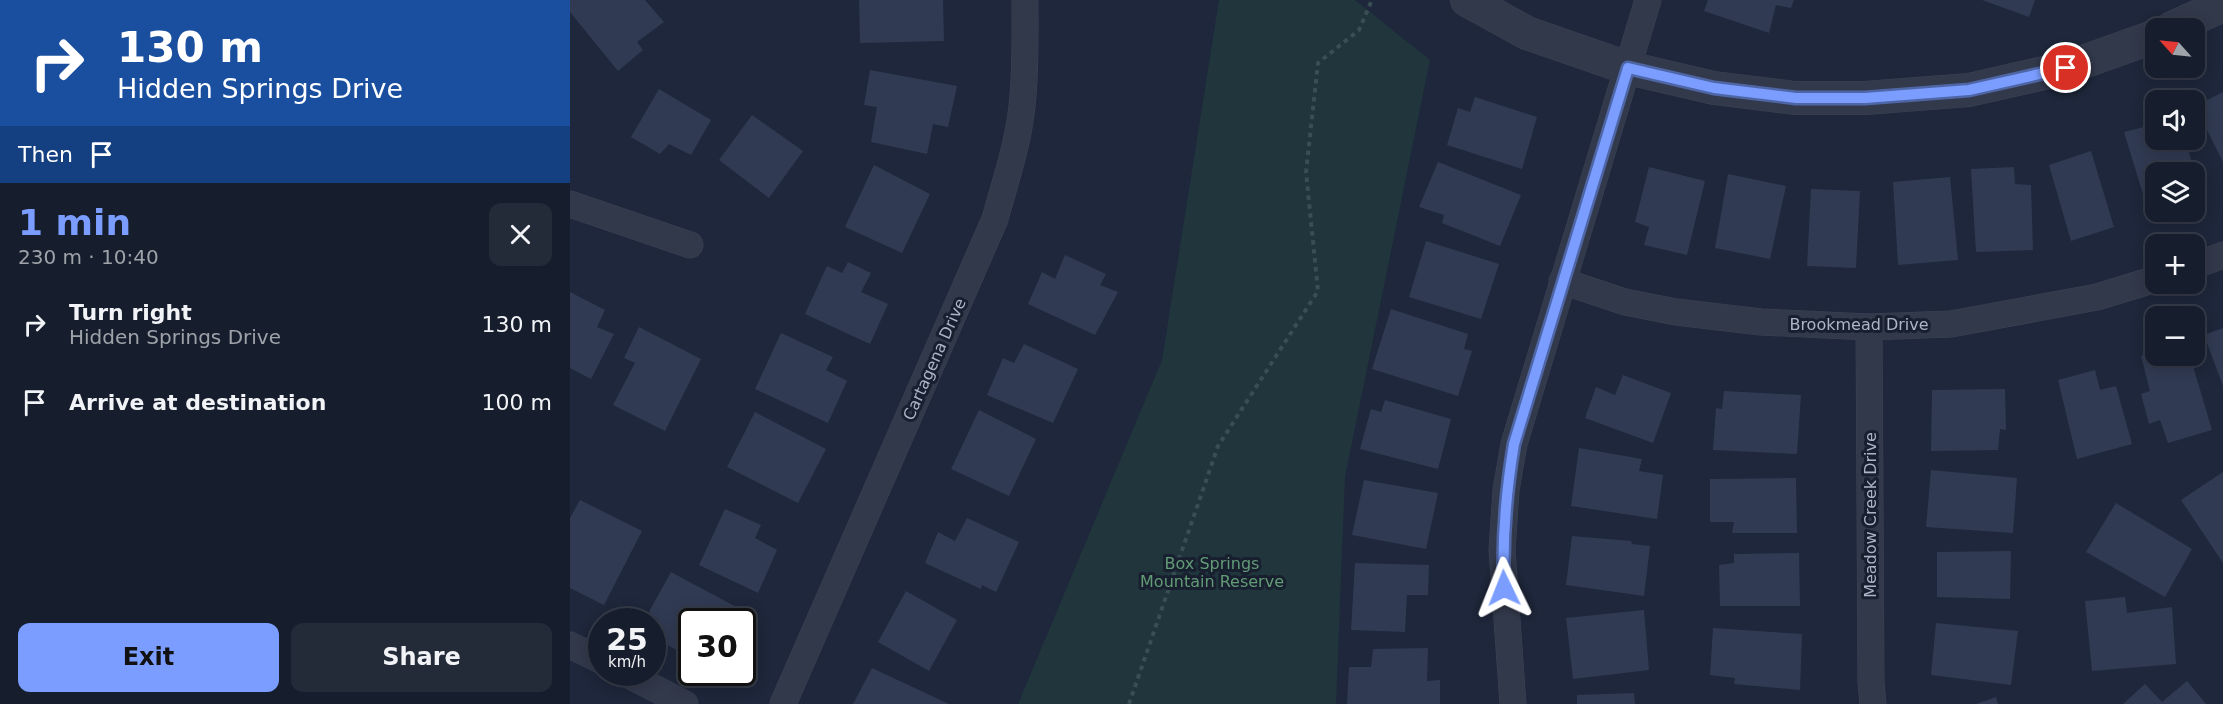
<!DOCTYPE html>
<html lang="en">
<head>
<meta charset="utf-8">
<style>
	:root { --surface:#161d2c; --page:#232a38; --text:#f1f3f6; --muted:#9ea2a9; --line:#353b48; --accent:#7a9dff }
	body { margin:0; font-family:"DejaVu Sans",sans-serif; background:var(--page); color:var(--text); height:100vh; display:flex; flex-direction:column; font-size:22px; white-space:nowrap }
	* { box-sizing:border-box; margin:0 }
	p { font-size:20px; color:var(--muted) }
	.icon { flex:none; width:33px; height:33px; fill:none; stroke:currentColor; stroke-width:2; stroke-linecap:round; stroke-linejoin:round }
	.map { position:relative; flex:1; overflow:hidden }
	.panel { display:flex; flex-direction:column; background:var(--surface); width:570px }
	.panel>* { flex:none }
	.banner { background:#1a4fa0; color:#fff; overflow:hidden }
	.needle { width:39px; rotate:297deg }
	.buttons { position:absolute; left:1575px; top:18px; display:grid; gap:12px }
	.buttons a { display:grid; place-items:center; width:60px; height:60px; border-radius:12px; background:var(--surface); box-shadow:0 3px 15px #0003,0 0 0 2px var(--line); font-size:30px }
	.speed { position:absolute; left:18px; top:608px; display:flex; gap:12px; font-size:30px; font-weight:700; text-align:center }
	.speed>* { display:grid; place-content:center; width:78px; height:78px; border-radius:50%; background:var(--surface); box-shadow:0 3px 15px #0003,0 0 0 2px var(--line); line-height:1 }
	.speed small { font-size:15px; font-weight:400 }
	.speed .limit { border:3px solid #111; border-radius:9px; background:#fff; color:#111 }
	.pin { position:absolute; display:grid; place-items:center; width:51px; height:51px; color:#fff; margin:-26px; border:3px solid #fff; border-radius:50%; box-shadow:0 2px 6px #0007 }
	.me { position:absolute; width:66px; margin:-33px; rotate:358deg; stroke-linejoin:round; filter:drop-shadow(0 0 4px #0008) }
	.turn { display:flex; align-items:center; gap:21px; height:126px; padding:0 18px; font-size:27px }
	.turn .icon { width:78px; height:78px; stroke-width:2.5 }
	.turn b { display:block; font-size:42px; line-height:51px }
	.then { display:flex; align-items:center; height:57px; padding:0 18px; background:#0003; gap:12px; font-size:22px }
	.round { display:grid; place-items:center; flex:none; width:63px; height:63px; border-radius:12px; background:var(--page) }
	.overview { display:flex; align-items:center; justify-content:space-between; height:102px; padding:0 18px }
	h1 { font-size:36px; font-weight:700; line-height:45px; color:var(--accent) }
	.cta { display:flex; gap:12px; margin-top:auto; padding:12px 18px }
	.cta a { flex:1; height:69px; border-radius:12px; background:var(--accent); color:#111; font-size:24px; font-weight:700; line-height:69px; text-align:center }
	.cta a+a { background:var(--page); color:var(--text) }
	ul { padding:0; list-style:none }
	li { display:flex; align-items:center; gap:18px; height:78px; padding:0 18px }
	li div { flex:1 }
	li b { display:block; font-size:22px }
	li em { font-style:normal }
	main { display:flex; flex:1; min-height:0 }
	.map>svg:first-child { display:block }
</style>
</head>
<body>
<main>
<section class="panel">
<div class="banner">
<div class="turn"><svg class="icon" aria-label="right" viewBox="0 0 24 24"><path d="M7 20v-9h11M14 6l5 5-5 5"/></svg><div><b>130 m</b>Hidden Springs Drive</div></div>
<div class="then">Then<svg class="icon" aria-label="arrive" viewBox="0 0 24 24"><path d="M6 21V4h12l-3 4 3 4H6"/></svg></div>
</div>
<div class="overview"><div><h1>1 min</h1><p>230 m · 10:40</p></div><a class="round"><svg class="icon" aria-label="close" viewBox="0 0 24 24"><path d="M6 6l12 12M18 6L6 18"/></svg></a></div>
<ul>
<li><svg class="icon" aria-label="right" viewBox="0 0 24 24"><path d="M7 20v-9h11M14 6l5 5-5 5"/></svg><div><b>Turn right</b><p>Hidden Springs Drive</p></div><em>130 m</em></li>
<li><svg class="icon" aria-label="arrive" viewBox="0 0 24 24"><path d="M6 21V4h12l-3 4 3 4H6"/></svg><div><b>Arrive at destination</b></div><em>100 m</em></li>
</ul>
<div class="cta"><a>Exit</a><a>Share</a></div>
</section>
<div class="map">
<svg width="1653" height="704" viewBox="0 0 1653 704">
	<rect width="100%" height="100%" fill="#1e273b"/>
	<!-- green -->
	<path fill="#20353c" d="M649,0H785L860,60L775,477L766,704H448L592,360Z"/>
	<!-- building -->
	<g fill="#303a52">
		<path d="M0,0H75L94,22L67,42L73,50L48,71L0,12Z"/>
		<path d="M289,0H373L374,41L290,43Z"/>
		<path d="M1138,0H1224L1221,8L1206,5L1199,33L1134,11Z"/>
		<path d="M1412,0H1465L1459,17Z"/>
		<path d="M300,70L387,86L378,127L363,124L357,154L301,142L307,107L294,105Z"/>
		<path d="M89,89L141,120L121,155L99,144L90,154L61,137Z"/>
		<path d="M1653,92V162L1625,106Z"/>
		<path d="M905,97L967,117L952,169L877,145L888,108L900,112Z"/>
		<path d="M182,115L233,151L199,198L149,160Z"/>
		<path d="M1586,124V140H1599L1601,144L1615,140L1625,172H1586V212H1596L1580,217L1554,132Z"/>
		<path d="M1521,151L1544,227L1501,241L1479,165Z"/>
		<path d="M868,162L951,195L930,246L872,223L874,215L849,207Z"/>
		<path d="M304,165L360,194L332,253L275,227Z"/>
		<path d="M1079,167L1135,181L1117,255L1074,245L1079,227L1065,222Z"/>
		<path d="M1444,167L1445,184L1461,185L1463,250L1406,252L1401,169Z"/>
		<path d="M1158,174L1216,186L1200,259L1145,248Z"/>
		<path d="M1380,177L1388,260L1328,265L1323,182Z"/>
		<path d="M1241,189L1290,191L1286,268L1237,266Z"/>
		<path d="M856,241L929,264L911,319L839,297Z"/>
		<path d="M495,255L536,274L530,285L548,292L525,335L458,304L472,272L485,279Z"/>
		<path d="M278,262L301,273L291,292L318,304L300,344L235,314L257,266L272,273Z"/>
		<path d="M0,292L35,310L27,327L44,334L21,379L0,368Z"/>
		<path d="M821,309L898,334L894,349L902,351L888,396L802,369Z"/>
		<path d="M69,327L131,359L95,431L43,405L65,363L54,358Z"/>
		<path d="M1653,328V386L1634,335Z"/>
		<path d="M211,333L263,357L256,370L277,381L258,423L185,389Z"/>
		<path d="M454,344L508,369L483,423L417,395L433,358L444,363Z"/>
		<path d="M1586,352V356H1620L1642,430L1598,443L1590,420L1579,424L1571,394L1580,391L1571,356Z"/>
		<path d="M1525,370L1530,390L1546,386L1562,444L1507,459L1488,380Z"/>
		<path d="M1053,375L1101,393L1083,443L1015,418L1026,387L1045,395Z"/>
		<path d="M1435,389L1436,430L1430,429L1428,450L1361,451L1362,390Z"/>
		<path d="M1154,391L1231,395L1227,454L1143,450L1146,408L1152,409Z"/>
		<path d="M815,400L881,419L868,469L790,449L801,409L811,412Z"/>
		<path d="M409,410L466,439L439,496L381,469Z"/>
		<path d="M185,412L256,449L228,503L157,467Z"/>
		<path d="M1009,448L1072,459L1069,471L1093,475L1087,519L1001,506Z"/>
		<path d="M1361,470L1447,478L1443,533L1356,527Z"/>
		<path d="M1653,472V563L1611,500Z"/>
		<path d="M1226,478L1227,533H1162L1164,522H1140V479Z"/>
		<path d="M794,480L868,493L856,549L782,535Z"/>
		<path d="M10,500L72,531L34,605L0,588V518Z"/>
		<path d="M1546,503L1622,549L1595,597L1516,552Z"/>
		<path d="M155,509L191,525L185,538L207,550L188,593L129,565Z"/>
		<path d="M397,518L449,542L426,592L412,585L411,589L355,563L368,532L385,541Z"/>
		<path d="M1002,536L1061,541L1062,544L1080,546L1074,596L996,585Z"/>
		<path d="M1441,551L1440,599L1367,597V552Z"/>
		<path d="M1229,553L1230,606H1150L1149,565L1164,563V554Z"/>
		<path d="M785,563L859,565L858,595H837L835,632L781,630Z"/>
		<path d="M101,572L185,617L172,638V621H122V658L82,637V621H74Z"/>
		<path d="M336,591L387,620L359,671L308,642Z"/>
		<path d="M1555,597L1557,613L1602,607L1606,664L1522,671L1515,601Z"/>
		<path d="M1074,610L1079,670L1003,679L996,618Z"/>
		<path d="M1366,623L1448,631L1441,685L1361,675Z"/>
		<path d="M1143,628L1232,634L1230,690L1164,684L1165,678L1140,675Z"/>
		<path d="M858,648L857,681L870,680V704H777L779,667H801L803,649Z"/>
		<path d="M302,668L379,704H283Z"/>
		<path d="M1617,681L1636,704H1553L1575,684L1592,702Z"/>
		<path d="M1064,693L1065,704H1007V695Z"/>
		<path d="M1426,697L1428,704H1406Z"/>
	</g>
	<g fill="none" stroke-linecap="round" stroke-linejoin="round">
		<defs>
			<g id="minor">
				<path d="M0,204L120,245"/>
				<path d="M1624,266L1653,255"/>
				<path d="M992,281L1055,302L1106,312L1191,322L1299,327L1381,324L1527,297L1586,279"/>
				<path d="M1299,327L1301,682L1303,704"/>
				<path d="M0,645L32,661"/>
				<path d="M53,672L115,704"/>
				<path d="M213,704L425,219C435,182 448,145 452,106C456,71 455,36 455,0"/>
				<path d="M943,704L932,550L936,490L944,444L1078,0"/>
			</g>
			<g id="tertiary">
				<path d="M897,0L957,33L1058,68L1144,88L1225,98H1295L1399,90L1496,68L1586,36"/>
				<path d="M1602,28L1653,5"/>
			</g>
		</defs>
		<!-- minor casing -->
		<use href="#minor" stroke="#3c4354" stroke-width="27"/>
		<!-- tertiary casing -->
		<use href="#tertiary" stroke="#3c4354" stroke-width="34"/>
		<!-- path -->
		<path stroke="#394f54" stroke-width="4" stroke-dasharray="4.5 4.5" stroke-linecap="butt" d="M559,704L648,446L748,291L736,172L748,63L789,30L802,0"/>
		<!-- minor -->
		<use href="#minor" stroke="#32394b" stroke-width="26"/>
		<!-- tertiary -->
		<use href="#tertiary" stroke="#32394b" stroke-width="33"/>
	</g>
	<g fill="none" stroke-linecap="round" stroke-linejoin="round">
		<defs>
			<path id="route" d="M934,588C932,539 936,492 944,444L1058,68L1144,88L1226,98H1295L1399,90L1496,68"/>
		</defs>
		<!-- route casing -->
		<use href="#route" stroke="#4f66a6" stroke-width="15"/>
		<!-- route -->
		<use href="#route" stroke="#7a9dff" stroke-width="10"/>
	</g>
	<g text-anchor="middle" stroke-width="6" stroke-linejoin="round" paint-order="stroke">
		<!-- street labels -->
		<g font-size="16" fill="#adb4c7" stroke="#181f2f">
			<text x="1289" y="330">Brookmead Drive</text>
			<text transform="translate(364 359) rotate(-66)" y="6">Cartagena Drive</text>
			<text transform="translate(1300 515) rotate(-90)" y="6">Meadow Creek Drive</text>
		</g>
		<!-- park labels -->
		<g font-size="16" fill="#629b76" stroke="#181f2f">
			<text x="642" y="569">Box Springs<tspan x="642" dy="18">Mountain Reserve</tspan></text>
		</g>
	</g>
</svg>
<div class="buttons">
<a><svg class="needle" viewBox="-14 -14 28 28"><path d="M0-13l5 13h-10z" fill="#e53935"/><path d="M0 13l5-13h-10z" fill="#9ea2a9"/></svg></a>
<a><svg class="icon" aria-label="sound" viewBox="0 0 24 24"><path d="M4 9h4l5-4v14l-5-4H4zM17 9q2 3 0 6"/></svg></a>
<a><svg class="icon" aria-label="layers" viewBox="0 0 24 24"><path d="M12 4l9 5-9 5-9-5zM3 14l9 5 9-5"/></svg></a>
<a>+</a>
<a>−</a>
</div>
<div class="speed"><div>25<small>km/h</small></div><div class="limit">30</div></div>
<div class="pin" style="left:1496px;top:68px;background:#d93025"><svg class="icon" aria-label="arrive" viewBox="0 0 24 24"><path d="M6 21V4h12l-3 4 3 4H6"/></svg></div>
<svg class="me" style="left:934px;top:588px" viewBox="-20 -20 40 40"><path d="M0-17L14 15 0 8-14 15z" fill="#7a9dff" stroke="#fff" stroke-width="4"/></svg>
</div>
</main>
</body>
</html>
